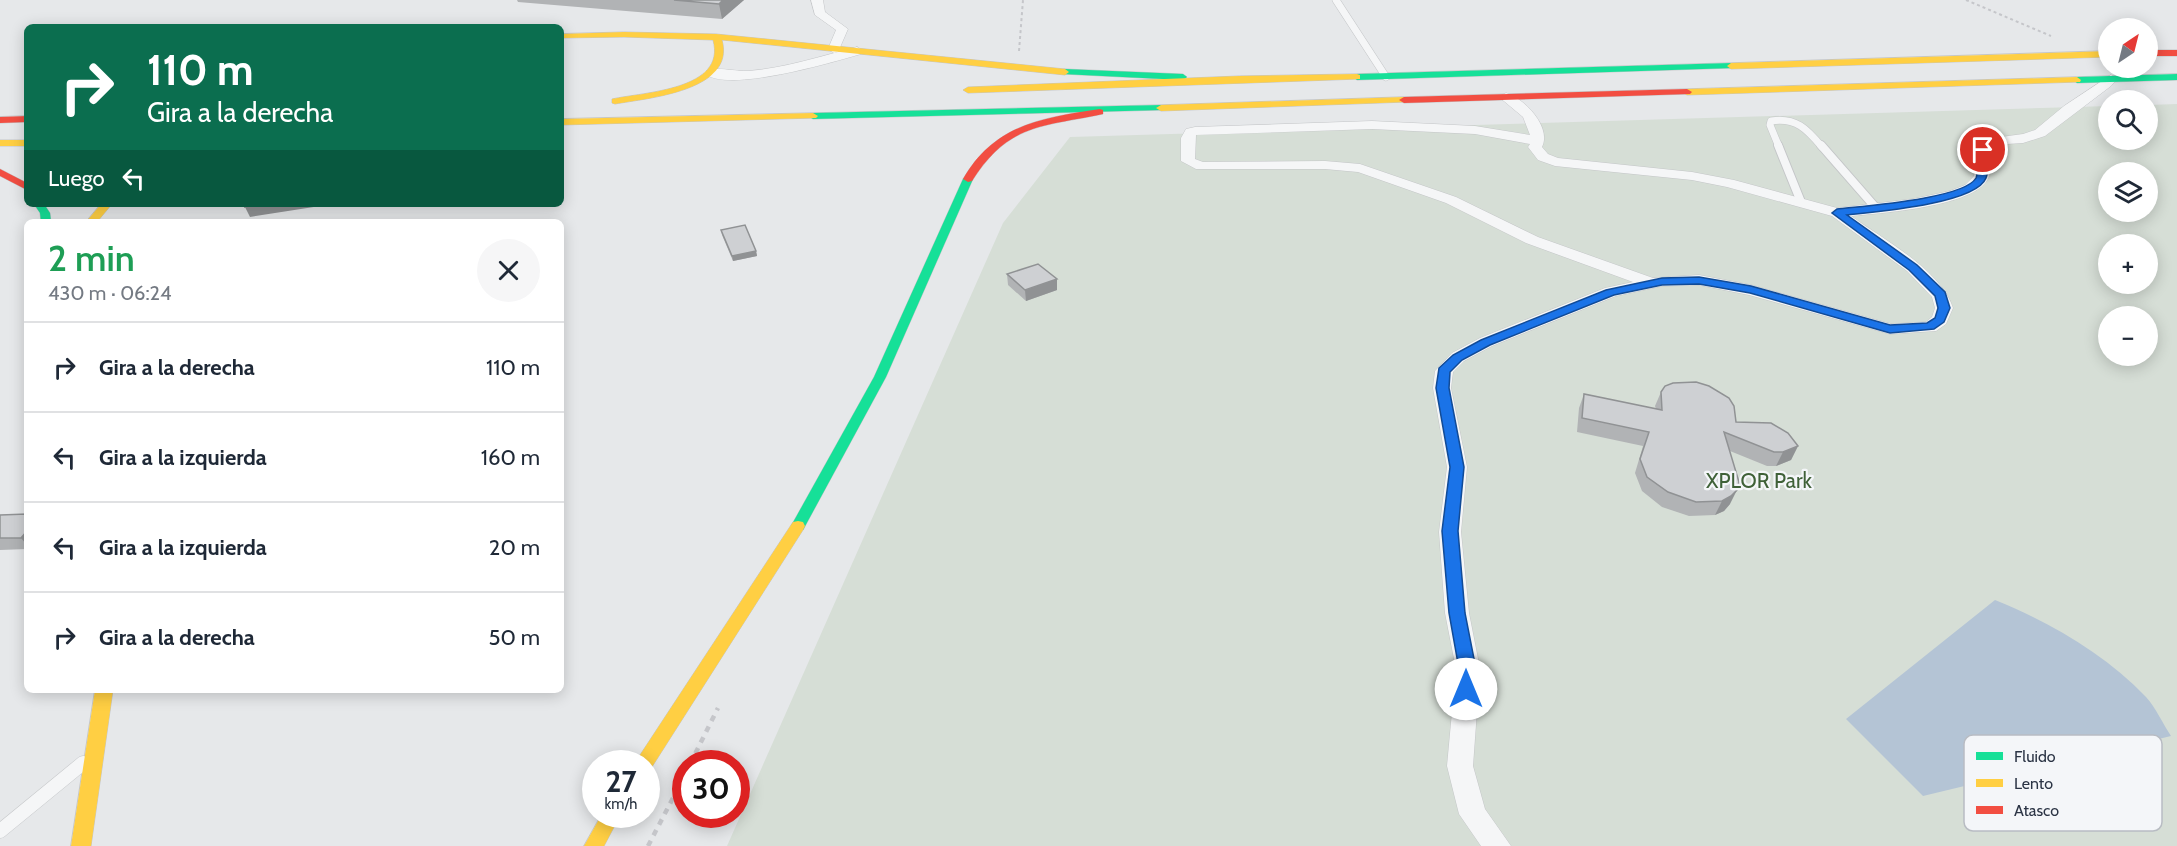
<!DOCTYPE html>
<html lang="es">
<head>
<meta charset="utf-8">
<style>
	:root { --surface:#fff; --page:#f6f6f7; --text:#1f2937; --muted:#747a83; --line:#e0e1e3 }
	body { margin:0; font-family:Cabin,sans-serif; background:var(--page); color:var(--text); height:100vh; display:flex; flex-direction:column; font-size:22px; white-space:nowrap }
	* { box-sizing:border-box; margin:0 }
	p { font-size:20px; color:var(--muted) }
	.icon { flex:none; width:33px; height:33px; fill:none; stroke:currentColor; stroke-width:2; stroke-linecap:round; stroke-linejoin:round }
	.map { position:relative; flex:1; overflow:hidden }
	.side { position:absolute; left:24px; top:219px; width:540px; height:474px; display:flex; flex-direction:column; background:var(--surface); border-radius:9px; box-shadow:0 3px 15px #0003 }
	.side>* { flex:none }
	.guide { position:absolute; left:24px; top:24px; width:540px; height:183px; border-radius:9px; box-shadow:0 3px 15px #0003; background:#0b6e4f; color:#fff; overflow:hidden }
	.needle { width:39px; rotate:35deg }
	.tools { position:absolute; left:2098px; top:18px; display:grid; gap:12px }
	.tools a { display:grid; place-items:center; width:60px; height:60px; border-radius:50%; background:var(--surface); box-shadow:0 3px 15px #0003; font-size:30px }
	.speed { position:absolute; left:582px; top:750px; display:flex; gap:12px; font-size:30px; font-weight:700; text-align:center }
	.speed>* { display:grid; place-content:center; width:78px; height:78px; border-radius:50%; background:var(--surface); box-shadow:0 3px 15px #0003; line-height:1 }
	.speed small { font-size:15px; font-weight:400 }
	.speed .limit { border:9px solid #d22; background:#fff; color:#111 }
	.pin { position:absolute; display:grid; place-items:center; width:51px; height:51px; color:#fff; margin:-26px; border:3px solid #fff; border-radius:50%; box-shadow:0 2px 6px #0007 }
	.me { position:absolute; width:66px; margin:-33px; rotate:0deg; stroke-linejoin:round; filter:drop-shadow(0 0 4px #0008) }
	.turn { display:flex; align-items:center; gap:21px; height:126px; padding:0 24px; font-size:27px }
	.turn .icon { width:78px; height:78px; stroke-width:2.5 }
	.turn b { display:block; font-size:42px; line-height:51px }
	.then { display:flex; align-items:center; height:57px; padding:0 24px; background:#0003; gap:12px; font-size:22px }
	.round { display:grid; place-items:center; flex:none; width:63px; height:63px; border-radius:32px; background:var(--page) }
	.overview { display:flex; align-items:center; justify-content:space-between; height:102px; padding:0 24px }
	h1 { font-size:36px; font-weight:600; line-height:45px; color:#1e9e55 }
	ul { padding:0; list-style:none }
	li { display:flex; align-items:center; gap:18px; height:90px; padding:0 24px; border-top:2px solid var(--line) }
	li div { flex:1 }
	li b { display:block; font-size:22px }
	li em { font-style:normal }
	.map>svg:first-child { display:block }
</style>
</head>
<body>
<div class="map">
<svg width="2177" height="846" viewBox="0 0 2177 846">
	<rect width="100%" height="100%" fill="#e6e8ea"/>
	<!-- green -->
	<path fill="#d6ded6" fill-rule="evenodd" d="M2177,104V846H727L1003,223L1070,137L2109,106V140H2148V105ZM2109,172H2148V212H2109ZM2109,244H2148V284H2109ZM2109,316H2148V356H2109Z"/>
	<!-- water -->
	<path fill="#b4c4d5" d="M1995,600C2049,622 2105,654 2146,697C2156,708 2163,724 2171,736L1923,796L1846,719Z"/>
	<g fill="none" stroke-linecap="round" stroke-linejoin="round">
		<defs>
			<g id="lane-far2">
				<path d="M1336,0L1386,77"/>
				<path d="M1779,147L1770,125L1771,121C1796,117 1807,129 1822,147"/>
			</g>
			<g id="lane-far1">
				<path d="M1778,145L1801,202"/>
				<path d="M1821,145L1876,208"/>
			</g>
			<path id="lane" d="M0,831L83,763"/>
			<g id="street">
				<path d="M811,0H823L825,12L848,29L838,52L834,53L828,49L836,30L815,15Z"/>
				<path d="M857,47L863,51L861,54C833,62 726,94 704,73C712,65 736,72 748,71C786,68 821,56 857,47Z"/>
				<path d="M2111,75L2117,79L2111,86L2045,136L2023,143L1991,145C1991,157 1993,173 1986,182C1967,207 1882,213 1851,216C1883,239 1941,270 1953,308L1946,324L1936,331L1890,334L1749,295L1699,285L1662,286L1616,296L1492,346L1464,361L1453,372L1451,388L1467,467L1461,532L1469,613L1480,669L1473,766L1485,809L1511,846H1481L1459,814L1447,766L1456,669L1445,613L1439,532L1447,467L1433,388L1435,371L1452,353L1480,338L1605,288L1633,282L1526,243L1446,203L1358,172L1325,169H1196L1181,161V138L1186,129L1195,127L1372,121L1475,126L1530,135L1523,117L1499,97L1506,93C1524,98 1552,127 1542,147L1548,154L1558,158L1692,172L1734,180L1837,208L1913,199L1950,191L1965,185L1974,176L1979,140L2023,134L2035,130L2064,106ZM1372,129L1475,134L1530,144L1528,147L1538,160L1555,166L1692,180L1727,187L1832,216L1907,271L1932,297L1935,308L1932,317L1926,322L1891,324L1751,285L1699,275L1653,278L1538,237L1456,197L1360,164L1325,161L1203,162L1195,159L1196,135Z"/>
			</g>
			<g id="fast">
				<path d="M1731,63L1735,66L1734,68L1357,80L1353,77L1357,74Z"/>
				<path d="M1065,69L1183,74L1187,77L1183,80L1062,74V70Z"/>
				<path d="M2177,74V80L2077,83L2073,80L2077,77Z"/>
				<path d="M1161,105L1166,108L1164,110L813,119L808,116L813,113Z"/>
				<path d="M968,176L973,179L886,377L803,530H793L791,526L874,377L963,179Z"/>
				<path d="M34,204H44L50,213L51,222H41L40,213Z"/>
			</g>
			<g id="slow">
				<path d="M624,32L716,34L1065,69L1069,72L1065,75L722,40C736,91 648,98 615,104L612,103V99C644,92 727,90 713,40L624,37L561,38V34Z"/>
				<path d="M2109,51V57L1731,69L1727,66L1731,63Z"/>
				<path d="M1357,74L1360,75V79L968,93L963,90L968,87L1239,76Z"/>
				<path d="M2077,77L2081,80L2080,82L1687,95L1682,92L1687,89Z"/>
				<path d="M1404,97L1409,100L1407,102L1161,111L1156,108L1161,105Z"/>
				<path d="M813,113L818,116L816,118L561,125V119Z"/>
				<rect x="0" y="140" width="27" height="6"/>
				<path d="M101,204H112L97,222H86Z"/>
				<path d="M798,521L803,522L805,526L803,530L650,770L646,771V764H635L638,758L793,522Z"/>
				<path d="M95,690H113L91,846H71Z"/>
				<path d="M602,814H621L604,846H584Z"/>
			</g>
			<g id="jam">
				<rect x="2148" y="50" width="29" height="6"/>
				<path d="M1687,89L1692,92L1690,94L1404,103L1399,100L1404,97Z"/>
				<path d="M1100,109L1103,110V114C1042,127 1009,123 972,181L968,182L963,179C995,124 1042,118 1100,109Z"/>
				<path d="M27,116V122L0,123V117Z"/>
				<path d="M0,169L27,183V190L0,176Z"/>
			</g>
		</defs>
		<!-- lane-far2 casing -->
		<use href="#lane-far2" stroke="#c4c6c8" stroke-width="8"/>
		<!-- lane-far1 casing -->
		<use href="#lane-far1" stroke="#c4c6c8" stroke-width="10"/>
		<!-- lane casing -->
		<use href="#lane" stroke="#c4c6c8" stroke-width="15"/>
		<!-- street casing -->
		<use href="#street" stroke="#c4c6c8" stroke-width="1"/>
		<!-- fast casing -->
		<use href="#fast" stroke="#c4c6c8" stroke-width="1"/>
		<!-- slow casing -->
		<use href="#slow" stroke="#c4c6c8" stroke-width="1"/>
		<!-- jam casing -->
		<use href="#jam" stroke="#c4c6c8" stroke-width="1"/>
		<!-- path-far1 -->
		<g stroke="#c5c6ca" stroke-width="2" stroke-dasharray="3 3" stroke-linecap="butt">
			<path d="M1966,0L2051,36"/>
			<path d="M1019,51L1023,0"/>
		</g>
		<!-- path -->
		<g stroke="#c5c6ca" stroke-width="4.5" stroke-dasharray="6 6" stroke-linecap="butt">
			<path d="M690,764L718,708"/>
			<path d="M648,846L686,773"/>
		</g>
		<!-- lane-far2 -->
		<use href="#lane-far2" stroke="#f5f6f7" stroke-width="7"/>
		<!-- lane-far1 -->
		<use href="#lane-far1" stroke="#f5f6f7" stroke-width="8"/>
		<!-- lane -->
		<use href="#lane" stroke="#f5f6f7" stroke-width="14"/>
		<!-- street -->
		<use href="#street" fill="#f5f6f7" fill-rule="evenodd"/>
		<!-- fast -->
		<use href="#fast" fill="#16e098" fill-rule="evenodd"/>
		<!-- slow -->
		<use href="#slow" fill="#ffcf43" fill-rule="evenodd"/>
		<!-- jam -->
		<use href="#jam" fill="#f24e42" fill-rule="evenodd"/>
	</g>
	<!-- wall -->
	<g fill="#b1b3b5">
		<path d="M517,0H744L722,19L518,2Z"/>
		<path d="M721,230L756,251L757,256L733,261L722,235Z"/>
		<path d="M1007,274L1057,290L1026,301L1008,285Z"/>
		<path d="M1661,392L1736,422L1798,446L1791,460L1776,466H1767L1730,451V504L1724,511L1715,515L1689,516L1662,507L1642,491L1635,473L1643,446L1577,432L1579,408L1584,394L1656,409L1655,406Z"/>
		<path d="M27,514V549L0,550V516Z"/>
	</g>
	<!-- shaded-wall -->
	<g fill="#909294">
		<path d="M723,0H744L722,19L719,4Z"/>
		<path d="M263,204H333L250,217L245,207Z"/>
		<path d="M756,251L757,256L733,261L732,256Z"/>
		<path d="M1057,279V290L1026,301L1025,290Z"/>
		<path d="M1798,446L1791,460L1776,466L1783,452Z"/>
		<path d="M1737,490L1730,504L1724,511L1715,515L1722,501Z"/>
		<path d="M27,531V545L21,538Z"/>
	</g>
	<!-- building -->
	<g fill="#ced0d3" stroke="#909294" stroke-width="1.5">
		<path d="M674,0H723L719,4Z"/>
		<path d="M246,204H263L245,207Z"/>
		<path d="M745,225L756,251L732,256L721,230Z"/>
		<path d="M1038,264L1057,279L1025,290L1007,274Z"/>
		<path d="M1696,382L1709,386L1729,398L1734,406L1736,422L1771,423L1788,433L1798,446L1783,452H1774L1724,432L1739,482L1737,490L1731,496L1722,501L1696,502L1668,492L1647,477L1640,459L1649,432L1582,418L1584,394L1662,410L1661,392L1665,386L1673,383Z"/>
		<path d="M27,514V531L21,538H0V515Z"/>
	</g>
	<!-- route -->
	<path fill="#1a73e8" stroke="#114b97" stroke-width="1.5" d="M1983,147L1988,150C1988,158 1989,171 1986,178C1976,204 1874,212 1847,215L1917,265L1945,292L1950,308L1944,322L1934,329L1890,333L1750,293L1699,284L1662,285L1614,295L1490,345L1462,360L1450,372L1449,388L1464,467L1458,531L1465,613L1476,669L1472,694L1466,696L1460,694L1457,689L1459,669L1449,613L1442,531L1450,467L1436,388L1439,368L1453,355L1481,340L1606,290L1662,278L1699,277L1751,286L1890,325L1927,323L1935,318L1938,308L1935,296L1909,270L1832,213L1837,209C1862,206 1964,199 1976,178C1979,171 1978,158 1978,150Z"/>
	<g text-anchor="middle" stroke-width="4.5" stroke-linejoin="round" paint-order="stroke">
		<!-- park labels -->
		<g font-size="21" fill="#3f6138" stroke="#f4f6f9">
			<text x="1759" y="488">XPLOR Park</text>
		</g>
	</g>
	<!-- legend -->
	<rect x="1964" y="735" width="198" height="96" rx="9" fill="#f4f6f9" stroke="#b8bcc3" stroke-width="1.5"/>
	<rect x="1976" y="752" width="27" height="8" fill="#16e098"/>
	<rect x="1976" y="779" width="27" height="8" fill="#ffcf43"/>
	<rect x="1976" y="806" width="27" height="8" fill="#f24e42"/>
	<g font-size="16" fill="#2b3445">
		<text x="2014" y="762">Fluido</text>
		<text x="2014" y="789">Lento</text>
		<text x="2014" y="816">Atasco</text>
	</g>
</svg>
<div class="tools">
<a><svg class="needle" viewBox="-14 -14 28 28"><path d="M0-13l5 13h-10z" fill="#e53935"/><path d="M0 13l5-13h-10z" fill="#747a83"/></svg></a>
<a><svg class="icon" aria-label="search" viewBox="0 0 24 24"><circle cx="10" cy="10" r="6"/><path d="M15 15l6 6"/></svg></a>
<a><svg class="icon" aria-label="layers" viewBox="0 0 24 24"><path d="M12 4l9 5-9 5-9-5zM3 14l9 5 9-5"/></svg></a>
<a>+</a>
<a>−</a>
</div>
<div class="speed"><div>27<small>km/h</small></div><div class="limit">30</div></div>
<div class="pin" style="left:1983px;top:150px;background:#d93025"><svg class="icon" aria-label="arrive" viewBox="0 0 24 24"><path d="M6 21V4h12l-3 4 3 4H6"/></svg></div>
<svg class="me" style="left:1466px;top:689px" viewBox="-20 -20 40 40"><circle r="19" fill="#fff"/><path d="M0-13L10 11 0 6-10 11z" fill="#1a73e8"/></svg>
<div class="guide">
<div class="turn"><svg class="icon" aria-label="right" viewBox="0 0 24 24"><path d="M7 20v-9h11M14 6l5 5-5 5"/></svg><div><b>110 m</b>Gira a la derecha</div></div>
<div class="then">Luego<svg class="icon" aria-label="left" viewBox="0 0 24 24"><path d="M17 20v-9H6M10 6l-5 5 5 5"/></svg></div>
</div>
<section class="side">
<div class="overview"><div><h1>2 min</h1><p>430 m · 06:24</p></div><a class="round"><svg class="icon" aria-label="close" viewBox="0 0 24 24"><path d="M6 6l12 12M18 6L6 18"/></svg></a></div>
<ul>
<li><svg class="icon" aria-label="right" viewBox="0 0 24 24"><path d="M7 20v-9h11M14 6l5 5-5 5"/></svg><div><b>Gira a la derecha</b></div><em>110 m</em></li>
<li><svg class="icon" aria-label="left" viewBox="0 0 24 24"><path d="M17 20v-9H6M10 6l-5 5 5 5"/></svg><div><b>Gira a la izquierda</b></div><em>160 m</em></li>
<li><svg class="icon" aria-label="left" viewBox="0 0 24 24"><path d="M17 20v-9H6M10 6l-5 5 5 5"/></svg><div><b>Gira a la izquierda</b></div><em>20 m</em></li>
<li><svg class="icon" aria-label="right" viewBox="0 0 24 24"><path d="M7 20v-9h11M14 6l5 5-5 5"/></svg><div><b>Gira a la derecha</b></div><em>50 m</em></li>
</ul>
</section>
</div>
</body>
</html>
